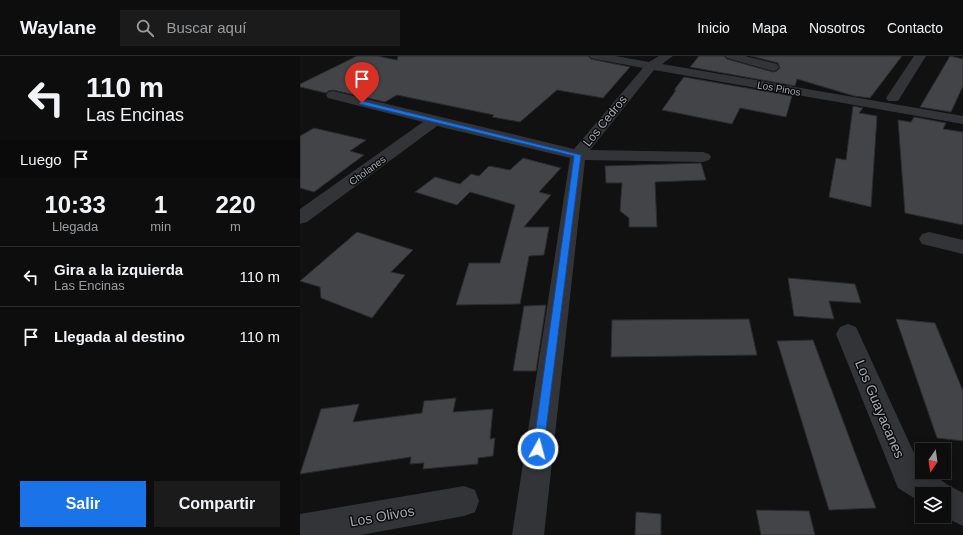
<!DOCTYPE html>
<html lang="es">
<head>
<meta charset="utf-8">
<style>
	:root { --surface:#0d0d0e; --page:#1b1b1c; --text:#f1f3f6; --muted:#9a9c9e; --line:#2d2d2e; --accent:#1a73e8 }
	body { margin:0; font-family:Helvetica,sans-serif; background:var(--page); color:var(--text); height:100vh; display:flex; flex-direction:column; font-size:15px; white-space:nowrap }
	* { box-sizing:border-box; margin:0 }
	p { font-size:13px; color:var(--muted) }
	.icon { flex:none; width:22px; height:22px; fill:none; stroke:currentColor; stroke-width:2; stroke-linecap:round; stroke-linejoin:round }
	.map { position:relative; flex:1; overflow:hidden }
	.sheet { display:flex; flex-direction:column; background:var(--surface); width:300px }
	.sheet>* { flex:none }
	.banner { background:#0d0d0e; color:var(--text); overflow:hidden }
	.needle { width:26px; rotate:193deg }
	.fabs { position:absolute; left:615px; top:387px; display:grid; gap:8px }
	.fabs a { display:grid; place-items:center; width:36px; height:36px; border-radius:0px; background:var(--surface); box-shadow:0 2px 10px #0003,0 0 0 1px var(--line); font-size:20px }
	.pin { position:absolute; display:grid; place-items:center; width:34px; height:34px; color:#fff; margin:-41px -17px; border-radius:50% 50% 50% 0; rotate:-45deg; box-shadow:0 0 4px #0007 }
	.pin .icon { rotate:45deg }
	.me { position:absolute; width:44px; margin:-22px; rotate:7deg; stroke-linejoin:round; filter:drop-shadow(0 0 3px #0008) }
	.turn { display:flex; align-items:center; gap:14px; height:84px; padding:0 20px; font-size:18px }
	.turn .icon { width:52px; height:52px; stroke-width:2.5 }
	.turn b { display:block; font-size:28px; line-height:34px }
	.then { display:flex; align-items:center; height:38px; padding:0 20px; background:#0003; gap:8px; font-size:15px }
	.eta { display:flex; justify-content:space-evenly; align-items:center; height:68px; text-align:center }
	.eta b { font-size:24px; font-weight:700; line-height:28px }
	.cta { display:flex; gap:8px; margin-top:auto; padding:8px 20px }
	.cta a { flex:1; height:46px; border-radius:0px; background:var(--accent); color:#fff; font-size:16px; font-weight:700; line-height:46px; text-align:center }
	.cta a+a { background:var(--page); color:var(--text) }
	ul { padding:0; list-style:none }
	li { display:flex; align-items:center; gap:12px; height:60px; padding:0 20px; border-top:1px solid var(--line) }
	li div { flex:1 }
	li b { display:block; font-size:15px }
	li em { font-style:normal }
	header { display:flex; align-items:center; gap:24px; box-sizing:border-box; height:56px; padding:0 20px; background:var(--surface); border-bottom:1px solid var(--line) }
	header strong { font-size:19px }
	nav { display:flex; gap:22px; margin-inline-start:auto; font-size:14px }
	.search { width:280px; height:36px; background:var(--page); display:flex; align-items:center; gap:10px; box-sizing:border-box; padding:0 14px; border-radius:0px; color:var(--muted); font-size:15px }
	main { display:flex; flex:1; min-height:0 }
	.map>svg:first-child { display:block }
</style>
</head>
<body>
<header>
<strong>Waylane</strong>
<div class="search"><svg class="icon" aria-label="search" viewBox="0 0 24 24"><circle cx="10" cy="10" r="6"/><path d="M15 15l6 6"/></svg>Buscar aquí</div>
<nav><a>Inicio</a><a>Mapa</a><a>Nosotros</a><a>Contacto</a></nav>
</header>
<main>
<section class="sheet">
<div class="banner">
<div class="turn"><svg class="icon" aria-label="left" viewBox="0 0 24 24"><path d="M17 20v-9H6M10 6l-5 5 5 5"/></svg><div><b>110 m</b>Las Encinas</div></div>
<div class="then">Luego<svg class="icon" aria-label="arrive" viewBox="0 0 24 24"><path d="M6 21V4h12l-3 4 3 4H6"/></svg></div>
</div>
<div class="eta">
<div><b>10:33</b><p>Llegada</p></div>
<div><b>1</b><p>min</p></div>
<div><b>220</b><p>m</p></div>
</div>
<ul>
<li><svg class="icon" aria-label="left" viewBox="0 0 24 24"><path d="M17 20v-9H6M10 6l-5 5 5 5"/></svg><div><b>Gira a la izquierda</b><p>Las Encinas</p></div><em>110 m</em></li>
<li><svg class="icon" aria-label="arrive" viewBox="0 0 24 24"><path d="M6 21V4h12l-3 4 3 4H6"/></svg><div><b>Llegada al destino</b></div><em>110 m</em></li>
</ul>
<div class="cta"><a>Salir</a><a>Compartir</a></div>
</section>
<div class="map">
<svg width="663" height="479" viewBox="0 0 663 479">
	<rect width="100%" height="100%" fill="#111112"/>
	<!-- building -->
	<g fill="#424447" stroke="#2b2b2e">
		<path d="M57,0H77L97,4L98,0H288L291,3L330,11L303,42L257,34L220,66L192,61L194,59L97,39L85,46L33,34L28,35L26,37L0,31V28Z"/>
		<path d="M399,0H424L427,3L473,16L477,15L480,12L478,7L451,0H602L570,42L554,40L497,23L495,30L390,11Z"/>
		<path d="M650,0L663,3V30L651,56L620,51Z"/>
		<path d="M384,21L492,40L486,61L440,52L432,68L362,54L376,34H374Z"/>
		<path d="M553,50L563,52L559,57L577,60L571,151L529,141L536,102L546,104Z"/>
		<path d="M614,61L646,67L643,73L663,76V169L605,157L598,64L611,66Z"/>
		<path d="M14,72L66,84L50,95L64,99L14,136L0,132V80Z"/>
		<path d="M223,102L261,112L239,136L251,139L224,171H249L244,199L229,200L220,248L156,249L169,207H200L215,149L170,136L157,149L115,136L135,121L160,128L171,118L179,120L189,110L210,114Z"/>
		<path d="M401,107L406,124L355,126L357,171H329V162L320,155L322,127H306L305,110Z"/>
		<path d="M57,176L113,194L91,216L105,219L72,262L21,242L20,231L0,225Z"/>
		<path d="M488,222L555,228L561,247L529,245L534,263L494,260Z"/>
		<path d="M246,249L236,315H213L224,250Z"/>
		<path d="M449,263L457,299L311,301L312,264Z"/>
		<path d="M596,263L635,267L663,335V385L637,382Z"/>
		<path d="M513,284L561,413L576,452L529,454L477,285Z"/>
		<path d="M156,342L153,356L193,353L190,383L195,382L193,400L178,402V408L123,413L124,407L110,408L111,401L0,418L21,353L59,348L53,366L122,357L124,345Z"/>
		<path d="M456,454L509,455L515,479H461Z"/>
		<path d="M336,456L361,458V479H335Z"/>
	</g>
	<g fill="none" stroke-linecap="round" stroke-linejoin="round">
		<!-- minor -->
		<g fill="#323437" fill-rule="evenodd">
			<path d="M289,0H315L349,6L359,0H373L362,8L663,60V68L354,14L290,94L403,96L409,98L411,101L409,104L403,106L285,104L244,479H212L270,102L137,70L7,166L0,168V153L123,66L28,42L26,39L28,36L33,35L274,93L343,12L295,3L291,2Z"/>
			<path d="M425,0H445L477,8L479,11L477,14L473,15L427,2Z"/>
			<path d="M614,0H626L598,45H588L586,42Z"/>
			<path d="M629,176L663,184V198L622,188L619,183L622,178Z"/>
			<path d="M548,268L556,271L620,410L622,412V416H629L648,429L663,437V470L643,460L644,438H622V447L598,432L536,278L540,271Z"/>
			<path d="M164,430L175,434L179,445L175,456L164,460L61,479H0V458Z"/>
		</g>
	</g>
	<!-- route -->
	<path fill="#1a73e8" stroke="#114b97" d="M62,45L281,99L243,397L238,399L234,397L233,393L274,100L60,48L59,47Z"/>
	<g text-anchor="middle" stroke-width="3" stroke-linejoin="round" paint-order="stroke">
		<!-- far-street labels -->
		<g font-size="10" fill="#a3aab1" stroke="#0c0c0d">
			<text transform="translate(479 32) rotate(10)" y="4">Los Pinos</text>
			<text transform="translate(67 114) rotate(-36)" y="4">Cholanes</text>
		</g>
		<!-- street labels -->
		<g font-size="12" fill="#a3aab1" stroke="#0c0c0d">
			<text transform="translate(305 65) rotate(-51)" y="4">Los Cedros</text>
		</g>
		<!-- near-street labels -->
		<g font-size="14" fill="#a3aab1" stroke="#0c0c0d">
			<text transform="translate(580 353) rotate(67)" y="5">Los Guayacanes</text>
			<text transform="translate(82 460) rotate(-10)" y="5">Los Olivos</text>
		</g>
	</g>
</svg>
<div class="fabs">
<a><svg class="needle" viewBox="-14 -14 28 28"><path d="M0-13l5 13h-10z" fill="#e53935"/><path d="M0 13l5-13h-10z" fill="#9a9c9e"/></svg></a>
<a><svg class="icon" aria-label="layers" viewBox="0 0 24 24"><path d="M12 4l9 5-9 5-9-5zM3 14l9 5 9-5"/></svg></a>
</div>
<div class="pin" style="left:62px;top:47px;background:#d93025"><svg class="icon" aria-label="arrive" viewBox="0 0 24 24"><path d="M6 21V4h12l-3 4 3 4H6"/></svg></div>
<svg class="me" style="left:238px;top:393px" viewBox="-20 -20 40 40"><circle r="17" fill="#1a73e8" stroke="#fff" stroke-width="3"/><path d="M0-11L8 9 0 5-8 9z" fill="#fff"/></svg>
</div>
</main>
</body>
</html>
